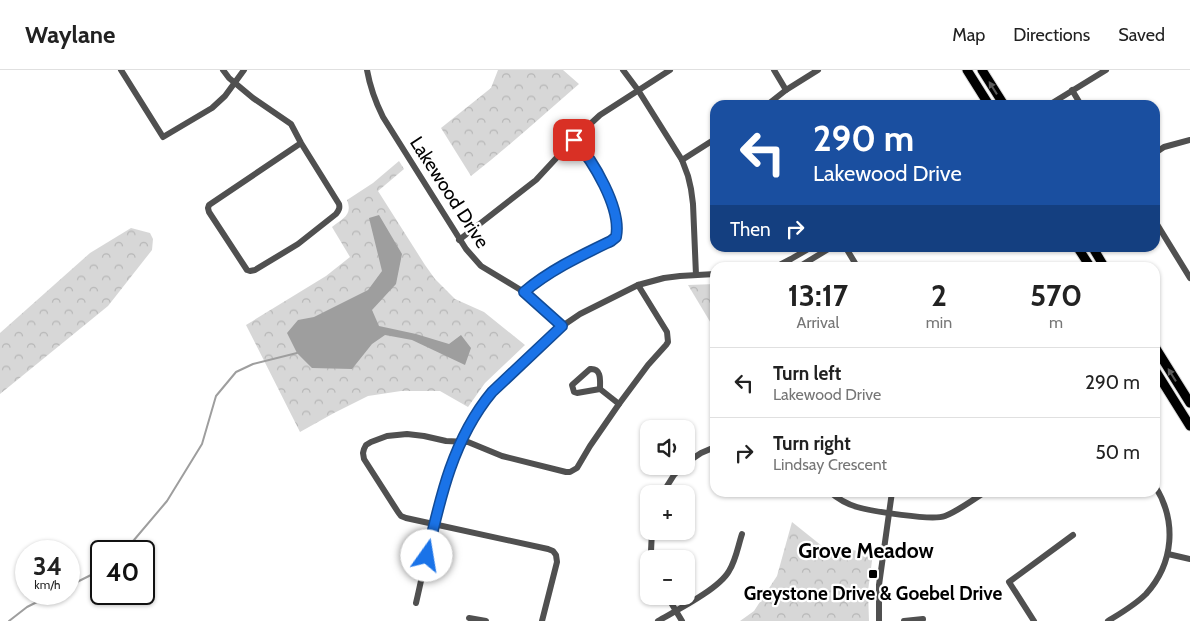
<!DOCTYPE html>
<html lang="en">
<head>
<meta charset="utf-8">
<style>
	:root { --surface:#fff; --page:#f2f2f2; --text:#222; --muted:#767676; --line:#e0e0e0 }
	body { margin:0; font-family:Cabin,sans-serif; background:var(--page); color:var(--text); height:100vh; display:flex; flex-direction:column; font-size:19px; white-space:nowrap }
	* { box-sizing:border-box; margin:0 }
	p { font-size:16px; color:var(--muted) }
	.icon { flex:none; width:28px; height:28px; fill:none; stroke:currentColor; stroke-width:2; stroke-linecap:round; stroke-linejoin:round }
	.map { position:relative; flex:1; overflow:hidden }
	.sheet { position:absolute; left:710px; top:192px; width:450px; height:235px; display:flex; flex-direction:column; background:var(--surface); border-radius:15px; box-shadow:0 1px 4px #0004 }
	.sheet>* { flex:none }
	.top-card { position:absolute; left:710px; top:30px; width:450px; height:152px; border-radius:15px; box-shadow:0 1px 4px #0004; background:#1a4fa0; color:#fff; overflow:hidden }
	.tools { position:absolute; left:640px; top:350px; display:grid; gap:10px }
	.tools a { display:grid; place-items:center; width:55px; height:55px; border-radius:10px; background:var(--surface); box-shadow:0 1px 4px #0004; font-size:25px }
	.speed { position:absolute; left:15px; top:470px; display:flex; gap:10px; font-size:25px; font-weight:700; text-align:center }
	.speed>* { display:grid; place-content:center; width:65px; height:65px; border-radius:50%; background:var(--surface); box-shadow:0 1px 4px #0004; line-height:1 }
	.speed small { font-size:12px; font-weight:400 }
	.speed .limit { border:2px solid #111; border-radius:8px; background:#fff; color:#111 }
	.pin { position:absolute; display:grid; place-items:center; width:42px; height:42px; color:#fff; margin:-21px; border-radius:10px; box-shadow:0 2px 8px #0006 }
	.me { position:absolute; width:55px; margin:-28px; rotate:13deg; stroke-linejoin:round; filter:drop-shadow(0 0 4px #0008) }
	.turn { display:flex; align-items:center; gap:18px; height:105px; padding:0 20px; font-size:22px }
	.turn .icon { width:65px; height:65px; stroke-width:2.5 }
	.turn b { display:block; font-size:35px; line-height:42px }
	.then { display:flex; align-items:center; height:48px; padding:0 20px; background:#0003; gap:10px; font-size:19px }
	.eta { display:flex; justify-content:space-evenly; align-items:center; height:85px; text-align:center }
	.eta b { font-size:30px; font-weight:700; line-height:35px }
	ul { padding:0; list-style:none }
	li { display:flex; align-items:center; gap:15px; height:70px; padding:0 20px; border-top:1px solid var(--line) }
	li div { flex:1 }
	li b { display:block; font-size:19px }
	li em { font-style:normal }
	header { display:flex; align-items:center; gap:30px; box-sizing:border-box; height:70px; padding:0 25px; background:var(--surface); border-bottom:1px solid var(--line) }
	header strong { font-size:24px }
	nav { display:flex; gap:28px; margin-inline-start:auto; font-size:18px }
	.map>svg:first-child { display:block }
</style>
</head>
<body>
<header>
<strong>Waylane</strong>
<nav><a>Map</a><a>Directions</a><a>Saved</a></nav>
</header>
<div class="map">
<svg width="1190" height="551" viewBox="0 0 1190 551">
	<defs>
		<pattern id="forest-crowns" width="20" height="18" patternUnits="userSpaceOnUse" patternTransform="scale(1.25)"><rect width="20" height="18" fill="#d7d7d7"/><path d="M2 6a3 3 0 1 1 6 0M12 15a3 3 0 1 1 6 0" fill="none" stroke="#b7b7b7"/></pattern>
	</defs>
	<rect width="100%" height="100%" fill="#fff"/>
	<!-- forest -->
	<g fill="url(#forest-crowns)">
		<path d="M498,0H563L579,14C543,45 508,77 471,106L441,58L491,18Z"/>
		<path d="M399,91L404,99L378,121L425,195L435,209L455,229L484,242L525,275L485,313L468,337L440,321H401L368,326L334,343L300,362L246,255L326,206L350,187L332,157C343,148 353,145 347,130L373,113Z"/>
		<path d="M131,158L150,163L153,169L152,180L108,236L0,324V263L90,183Z"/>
		<path d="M715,214V260L688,215Z"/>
		<path d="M792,452L822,476L873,483L868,521L869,551H740L754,541L777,506Z"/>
	</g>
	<!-- water -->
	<path fill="#9e9e9e" d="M379,145L402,184L396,214L372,240L379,256L416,264L449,274L461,265L471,278L465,295L412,270L385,265L372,274L352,299L312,298L297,283L287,263L298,250L314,247L368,220L382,201L369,148Z"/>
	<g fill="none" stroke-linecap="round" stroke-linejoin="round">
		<!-- stream -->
		<g stroke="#9e9e9e" stroke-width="2">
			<path d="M122,481L134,470L167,431L202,374L216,326L236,302L253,294L297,283"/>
			<path d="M69,516L101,500"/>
			<path d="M9,551L27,537L53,524"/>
		</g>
		<defs>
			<g id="major">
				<path d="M967,0L989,35"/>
				<path d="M982,0L1004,35"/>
				<path d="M1078,178L1091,198"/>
				<path d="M1093,178L1105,198"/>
				<path d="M1155,277L1190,333"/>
				<path d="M1155,300L1190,356"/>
			</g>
		</defs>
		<!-- major casing -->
		<use href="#major" stroke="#dbdbdb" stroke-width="11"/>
		<!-- minor -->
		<g stroke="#505050" stroke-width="6">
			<path d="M121,0L163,67L212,38L225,26L244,0"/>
			<path d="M223,0L229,8L253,28L291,54L301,73L339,134C340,138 339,140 336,144L298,174L255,200L250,201L247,200L209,142L208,138L209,135L301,73"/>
			<path d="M367,0C370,17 375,31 383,47L466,179L481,196L524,222L561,256"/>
			<path d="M623,0L638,20L682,90L688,106L691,119L693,134L696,205"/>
			<path d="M774,0L786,20"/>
			<path d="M1072,20L1081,35"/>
			<path d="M767,35L786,20L818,0"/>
			<path d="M1049,35L1106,0"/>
			<path d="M1155,83L1164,77L1190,70"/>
			<path d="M682,90L715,69"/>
			<path d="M1155,151L1190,208"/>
			<path d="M459,170L536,110L574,69L600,45L670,0"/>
			<path d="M846,178L858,198"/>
			<path d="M774,198L791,189L810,178"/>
			<path d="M797,198L830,178"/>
			<path d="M524,222C550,200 580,187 611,171L616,167C622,139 593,89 574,69"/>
			<path d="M600,319C600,311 602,298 590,299L572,315L574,322L577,323L600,319L619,334"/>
			<path d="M686,393L701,383L715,377"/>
			<path d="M830,422C838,429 847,434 857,437C871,441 932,451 945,446C958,441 973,430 985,422"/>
			<path d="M662,424L674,405L683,396"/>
			<path d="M1168,484L1190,489"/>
			<path d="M652,489L651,481L652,461"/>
			<path d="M667,526L682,551"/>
			<path d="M416,533C433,460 444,381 492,322L555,261L580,244L638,215L664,208L680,206L715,204"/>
			<path d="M469,548L486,551"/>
			<path d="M542,551L557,492L556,485L553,481L548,479L406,448L401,446L398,442L364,389L363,383L364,379L366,375L371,372L387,366L407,364L424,366L446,371L468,372L502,386L566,402H570L577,398L590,376L619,334L648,295L666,275L668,272L667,262L638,215"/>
			<path d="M658,551C677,540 719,519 729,501C736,490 738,476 742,464"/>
			<path d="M879,551V515L892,422"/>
			<path d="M904,551L923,549"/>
			<path d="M1034,551L1009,512L1073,465"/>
			<path d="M1108,551C1121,543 1135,535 1146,524C1174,493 1177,451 1155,416"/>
		</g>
		<!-- major -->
		<use href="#major" stroke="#000" stroke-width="9"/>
	</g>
	<!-- one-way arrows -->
	<defs><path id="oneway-solid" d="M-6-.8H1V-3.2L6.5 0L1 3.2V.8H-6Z" transform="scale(1.25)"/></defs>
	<g fill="#595959">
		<use href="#oneway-solid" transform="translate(993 18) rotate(-122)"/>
		<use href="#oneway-solid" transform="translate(1172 305) rotate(-122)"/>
	</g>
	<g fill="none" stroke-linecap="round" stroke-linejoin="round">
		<defs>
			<path id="route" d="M427,486C440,428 453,369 492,322L562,256L524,222C550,200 580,186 611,171L616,167C622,139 593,90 574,70"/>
		</defs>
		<!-- route casing -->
		<use href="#route" stroke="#114b97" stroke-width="12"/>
		<!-- route -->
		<use href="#route" stroke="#1a73e8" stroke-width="9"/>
	</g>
	<!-- markers -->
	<rect fill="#000" stroke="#fff" stroke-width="2" x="868" y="499" width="10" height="10" rx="2.5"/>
	<g text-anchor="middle" stroke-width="4.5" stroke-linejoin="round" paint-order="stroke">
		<!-- street labels -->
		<g font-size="19" fill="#000" stroke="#fff">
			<text transform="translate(450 122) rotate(57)" y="7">Lakewood Drive</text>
		</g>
		<!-- poi labels -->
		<g font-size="19" font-weight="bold" fill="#000" stroke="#fff">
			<text x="873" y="530">Greystone Drive &amp; Goebel Drive</text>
		</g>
		<!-- quarter labels -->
		<g font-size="21" font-weight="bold" fill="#000" stroke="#fff">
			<text x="866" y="488">Grove Meadow</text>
		</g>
	</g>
</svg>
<div class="tools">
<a><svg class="icon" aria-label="sound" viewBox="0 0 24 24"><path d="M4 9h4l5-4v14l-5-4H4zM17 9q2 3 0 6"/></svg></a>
<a>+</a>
<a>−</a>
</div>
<div class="speed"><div>34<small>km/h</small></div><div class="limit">40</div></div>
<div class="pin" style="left:574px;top:70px;background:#d93025"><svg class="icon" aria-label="arrive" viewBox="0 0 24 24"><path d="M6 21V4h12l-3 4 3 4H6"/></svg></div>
<svg class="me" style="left:427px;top:486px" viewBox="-20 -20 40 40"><circle r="19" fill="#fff"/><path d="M0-13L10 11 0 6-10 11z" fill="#1a73e8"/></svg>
<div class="top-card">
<div class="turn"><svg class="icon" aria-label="left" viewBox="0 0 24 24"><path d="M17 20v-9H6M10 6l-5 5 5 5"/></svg><div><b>290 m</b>Lakewood Drive</div></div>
<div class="then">Then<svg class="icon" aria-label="right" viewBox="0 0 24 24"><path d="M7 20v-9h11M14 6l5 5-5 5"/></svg></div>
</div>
<section class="sheet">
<div class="eta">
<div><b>13:17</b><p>Arrival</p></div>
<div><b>2</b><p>min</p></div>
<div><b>570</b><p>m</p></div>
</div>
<ul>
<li><svg class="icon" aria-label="left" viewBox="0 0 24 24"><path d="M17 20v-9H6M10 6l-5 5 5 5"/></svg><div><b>Turn left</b><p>Lakewood Drive</p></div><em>290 m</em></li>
<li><svg class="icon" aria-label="right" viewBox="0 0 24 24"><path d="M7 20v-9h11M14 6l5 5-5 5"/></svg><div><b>Turn right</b><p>Lindsay Crescent</p></div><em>50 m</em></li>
</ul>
</section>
</div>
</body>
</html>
